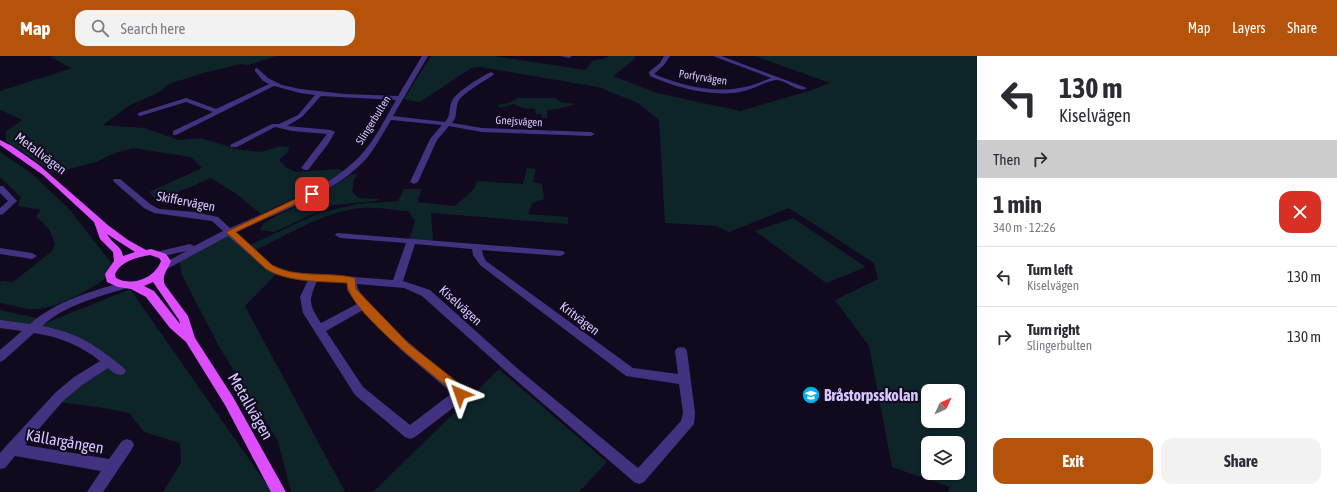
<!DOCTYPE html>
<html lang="en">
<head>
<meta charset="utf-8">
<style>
	:root { --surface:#fff; --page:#f2f2f3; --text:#2b2b33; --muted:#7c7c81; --line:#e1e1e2; --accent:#b45309 }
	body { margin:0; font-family:"Asap Condensed",sans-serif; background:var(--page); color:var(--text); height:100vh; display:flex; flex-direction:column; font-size:15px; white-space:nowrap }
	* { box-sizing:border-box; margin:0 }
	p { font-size:13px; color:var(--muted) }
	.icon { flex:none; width:22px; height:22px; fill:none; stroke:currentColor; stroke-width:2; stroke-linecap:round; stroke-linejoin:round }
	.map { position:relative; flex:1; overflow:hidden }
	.panel { display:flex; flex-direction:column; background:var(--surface); width:360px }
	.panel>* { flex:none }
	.hud { background:#fff; color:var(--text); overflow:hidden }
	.needle { width:26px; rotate:46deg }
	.controls { position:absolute; left:921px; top:328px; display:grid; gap:8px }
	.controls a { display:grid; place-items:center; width:44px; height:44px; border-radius:8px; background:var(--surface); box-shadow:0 1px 3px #0004; font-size:20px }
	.pin { position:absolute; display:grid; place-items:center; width:34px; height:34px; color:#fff; margin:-17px; border-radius:8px; box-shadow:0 2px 6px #0006 }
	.me { position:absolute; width:44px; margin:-22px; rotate:317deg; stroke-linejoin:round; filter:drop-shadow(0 0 3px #0008) }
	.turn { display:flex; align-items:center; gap:14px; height:84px; padding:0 16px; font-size:18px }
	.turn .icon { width:52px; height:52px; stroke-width:2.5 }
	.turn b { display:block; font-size:28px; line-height:34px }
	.then { display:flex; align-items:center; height:38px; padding:0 16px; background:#0003; gap:8px; font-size:15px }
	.round { display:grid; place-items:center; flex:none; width:42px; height:42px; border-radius:12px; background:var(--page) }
	.headline { display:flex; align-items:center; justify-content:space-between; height:68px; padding:0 16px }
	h1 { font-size:24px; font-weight:700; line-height:30px }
	.cta { display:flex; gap:8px; margin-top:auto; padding:8px 16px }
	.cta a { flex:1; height:46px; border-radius:12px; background:var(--accent); color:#fff; font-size:16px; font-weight:700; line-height:46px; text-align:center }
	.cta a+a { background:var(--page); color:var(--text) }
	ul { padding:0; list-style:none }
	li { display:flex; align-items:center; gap:12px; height:60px; padding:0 16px; border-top:1px solid var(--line) }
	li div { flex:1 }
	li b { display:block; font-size:15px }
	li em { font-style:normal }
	header { display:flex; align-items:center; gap:24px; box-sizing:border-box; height:56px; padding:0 20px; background:var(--accent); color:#fff }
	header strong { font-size:19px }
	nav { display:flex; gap:22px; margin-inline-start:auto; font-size:14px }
	.search { width:280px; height:36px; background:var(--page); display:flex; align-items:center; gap:10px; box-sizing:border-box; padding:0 14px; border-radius:12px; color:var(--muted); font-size:15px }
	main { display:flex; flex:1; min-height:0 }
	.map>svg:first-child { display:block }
</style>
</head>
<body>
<header>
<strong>Map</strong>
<div class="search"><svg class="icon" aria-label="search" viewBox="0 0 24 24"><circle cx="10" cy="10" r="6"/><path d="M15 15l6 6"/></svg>Search here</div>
<nav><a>Map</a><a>Layers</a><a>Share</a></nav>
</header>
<main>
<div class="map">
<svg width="977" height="436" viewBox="0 0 977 436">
	<rect width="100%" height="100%" fill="#110a1e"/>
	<!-- green -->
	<g fill="#0d2428" fill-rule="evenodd">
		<path d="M55,0H276L248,9L241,8L203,17L169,28L158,37L130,49L103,69L144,72L179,84L200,82L241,94L261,96L281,90L289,91L288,96L279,104L287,112L296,116L339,113L344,116L324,128L261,158L235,137L211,122L157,145L149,136L202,112L191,101L133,92L115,97L96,106L54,117L6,85V75L23,64L0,54V35L72,12L50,1Z"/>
		<path d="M431,0H493L586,14L593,4L603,3L610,0H635L634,4L613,20L657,37L740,55L809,35L830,27L755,0H977V436H948L950,431L892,411L869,290L835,244L878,223L874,207L789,152L729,176L716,170L665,167L659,64L638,47L598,31L480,11L471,12L420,46L404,43ZM928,335H958V365H928ZM928,387H958V417H928Z"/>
		<path d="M518,42H555L560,46L576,48L558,53L547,54V62H542L541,58H536L535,53L523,52L514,48L500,52L497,49L509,47Z"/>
		<path d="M0,96L31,117L70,154L112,208L110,219C93,232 59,252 37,253C25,254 12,249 0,247V227L2,225L13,226L52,195L55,188L49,173L36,160L41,154L18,150L21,141L0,121Z"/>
		<path d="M527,112L536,113L533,126L542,128L544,143L532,147L528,158L568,161V168L431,157L433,186L407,184L410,181L415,165L408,155C392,154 374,150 359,152C324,156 285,180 254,195L278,216L245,250L345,436H291L278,385L221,294L182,219L179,205L231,176L248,190L319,157L357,148L398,145L404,133H422L417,146L455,150L474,133L477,125L523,128Z"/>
		<path d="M358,118L354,123L352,135L358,142L379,143L376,145L333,149L274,176L260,174L264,167L278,159L318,140L350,119Z"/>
		<path d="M793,162L866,211L826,227L755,175Z"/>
		<path d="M130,233L272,436H163L181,407L180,387L144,376L129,357L104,352L58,346L108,307L86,287L0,268V254L41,263L31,273Z"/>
		<path d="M499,313L607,406L579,436H373Z"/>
	</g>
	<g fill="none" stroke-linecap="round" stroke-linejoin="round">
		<!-- minor -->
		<g fill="#433280" fill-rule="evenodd">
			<path d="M422,0H428L393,60L445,66C452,58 448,53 452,45C456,36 482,20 491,16L494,18L493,19C485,25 462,37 458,46C455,54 458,60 452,67L482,72L591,76L595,78L591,80L482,76L449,70L437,84L418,126L414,128L410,126L430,83L442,69L391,64C383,77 376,91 366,103C335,137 277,157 236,176L272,209L291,216L393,224L406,187L340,182L335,179L337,177L563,195L565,197L563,199L560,200L482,194L483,199L486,205L633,312L678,318L675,295L677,292L681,291L685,292L687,295L695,357L694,368L644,426L639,428L634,426L510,319L422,240L404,232L357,228C357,248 445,316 463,331L465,335L462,345L415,381L410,383L405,381L355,339L303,257L300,241L308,224L290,222L266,213L228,180L167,213H161L159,211L161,209L186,195L159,201L156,200L154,198L156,196L190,188L194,190L223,175L212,165L154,157L144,152L113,125L114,123H120L150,148L159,153L195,156L218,161L230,172C274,152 326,135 360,100C375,84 385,63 396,44L321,40L302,61L287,70L331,74L335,76L328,88L308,114H305L301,112L327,78L292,75L275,71L237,91H231L230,89L272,68H279L298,59L315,39L300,37L274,30L176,79H173V75L213,56L186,46L140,60L138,59V57L186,42L216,53L269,28L263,25L255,15V13L257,12L268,22L282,29L300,33L345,38L398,40ZM415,188L472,193L473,199L480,209L626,320L679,328L683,357L681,365L638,412L518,313L430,234L403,225ZM317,225L347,227V234L357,248L321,267C309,248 308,246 317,225ZM363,254L401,294L452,337L410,369L363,331L326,275Z"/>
			<path d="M560,0H572L569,2Z"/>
			<path d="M664,0H670L664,9L654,18C679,29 712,37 739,32C750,31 760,26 771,22L713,0H721L807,32C799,38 785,23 776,24C764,26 752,34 740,36C712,41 676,32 650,20L649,16L660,7Z"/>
			<path d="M0,130H3L17,145L3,158L0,159V152L8,145L0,137Z"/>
			<path d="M0,192L32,197L37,200L32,203L0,198Z"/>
			<path d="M123,226L128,230L127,232C98,241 65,249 42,270C77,276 97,290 124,312L126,315L124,318C117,321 113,316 108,312L82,329L63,345L25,389L109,403L122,385L127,383L132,385L134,389L132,393L103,436H87L101,415L15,400L5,412L0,413V397L7,389L55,337L74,321L100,305C80,289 60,281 34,277L4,304L0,306V294L22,275L0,272V264L30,268C56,245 90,236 123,226Z"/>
		</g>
		<!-- primary -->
		<path fill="#dc4eff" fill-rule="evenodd" d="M0,84L12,90L39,109L109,170L128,184L146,194L151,193L166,198L171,205C168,213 161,220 165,229L188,260L195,282L233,341L286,436H271L225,349L186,286L170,272L146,241L131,233L118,231L107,226L105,218L114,205L113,196L100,183L94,166L43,119L0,89ZM107,178L135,196L123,200C122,190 111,187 107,178ZM150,199L159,202L161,205C155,222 132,231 116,222L115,218C121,205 138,201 150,199ZM153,226L179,264L180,268L154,235L144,230Z"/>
	</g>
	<!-- route -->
	<path fill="#b45309" stroke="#753606" d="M310,136L316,138L236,176L272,209C297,223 328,215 355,222L356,233L409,288L461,329L465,338L464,341H456L453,335C431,318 347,253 347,227C321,225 289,227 266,213L226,176Z"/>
	<!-- icons -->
	<defs>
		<symbol id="school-disc" viewBox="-11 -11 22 22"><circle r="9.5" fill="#00b0f2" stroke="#110a1e"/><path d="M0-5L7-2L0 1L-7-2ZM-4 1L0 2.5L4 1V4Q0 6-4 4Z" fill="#fff"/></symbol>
	</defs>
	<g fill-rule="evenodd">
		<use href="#school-disc" x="801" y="329" width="20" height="20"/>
	</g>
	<g text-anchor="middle" stroke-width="4" stroke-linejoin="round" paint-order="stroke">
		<!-- far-street labels -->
		<g font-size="11" fill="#d7c7ff" stroke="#110a1e">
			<text transform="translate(703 21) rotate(9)" y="4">Porfyrvägen</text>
			<text transform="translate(373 64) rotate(-58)" y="4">Slingerbulten</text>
			<text transform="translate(519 65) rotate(3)" y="4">Gnejsvägen</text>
		</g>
		<!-- street labels -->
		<g font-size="13" fill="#d7c7ff" stroke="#110a1e">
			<text transform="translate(41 97) rotate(37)" y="5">Metallvägen</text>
			<text transform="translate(186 145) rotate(11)" y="5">Skiffervägen</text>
			<text transform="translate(461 249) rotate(42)" y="5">Kiselvägen</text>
			<text transform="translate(580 262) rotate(37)" y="5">Kritvägen</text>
		</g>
		<!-- near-poi labels -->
		<g font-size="16" font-weight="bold" fill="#d7c7ff" stroke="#110a1e" text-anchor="start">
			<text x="824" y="345">Bråstorpsskolan</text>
		</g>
		<!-- near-street labels -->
		<g font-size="16" fill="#d7c7ff" stroke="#110a1e">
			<text transform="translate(251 350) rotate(60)" y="6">Metallvägen</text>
			<text transform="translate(65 385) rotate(10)" y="6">Källargången</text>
		</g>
	</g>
</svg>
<div class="controls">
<a><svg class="needle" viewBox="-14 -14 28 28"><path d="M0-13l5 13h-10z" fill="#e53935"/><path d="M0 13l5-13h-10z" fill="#7c7c81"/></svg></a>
<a><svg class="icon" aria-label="layers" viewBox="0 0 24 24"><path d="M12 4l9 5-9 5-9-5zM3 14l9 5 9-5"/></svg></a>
</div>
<div class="pin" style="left:312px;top:138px;background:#d93025"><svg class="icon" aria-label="arrive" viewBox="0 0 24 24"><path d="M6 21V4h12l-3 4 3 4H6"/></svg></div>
<svg class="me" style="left:460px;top:338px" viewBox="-20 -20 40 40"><path d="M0-17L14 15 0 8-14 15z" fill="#b45309" stroke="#fff" stroke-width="4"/></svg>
</div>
<section class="panel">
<div class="hud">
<div class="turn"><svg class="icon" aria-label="left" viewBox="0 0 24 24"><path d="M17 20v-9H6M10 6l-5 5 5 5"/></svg><div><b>130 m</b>Kiselvägen</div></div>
<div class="then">Then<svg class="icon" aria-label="right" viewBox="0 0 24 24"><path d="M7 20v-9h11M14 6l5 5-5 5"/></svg></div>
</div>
<div class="headline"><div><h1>1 min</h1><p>340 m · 12:26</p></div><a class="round" style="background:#d93025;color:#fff"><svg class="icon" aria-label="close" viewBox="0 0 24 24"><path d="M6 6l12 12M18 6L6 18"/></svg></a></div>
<ul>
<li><svg class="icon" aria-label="left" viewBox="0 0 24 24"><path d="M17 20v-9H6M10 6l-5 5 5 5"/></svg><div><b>Turn left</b><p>Kiselvägen</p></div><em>130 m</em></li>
<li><svg class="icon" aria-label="right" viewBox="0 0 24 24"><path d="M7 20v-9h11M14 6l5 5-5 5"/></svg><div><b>Turn right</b><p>Slingerbulten</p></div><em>130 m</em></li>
</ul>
<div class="cta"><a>Exit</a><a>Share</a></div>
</section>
</main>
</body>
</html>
